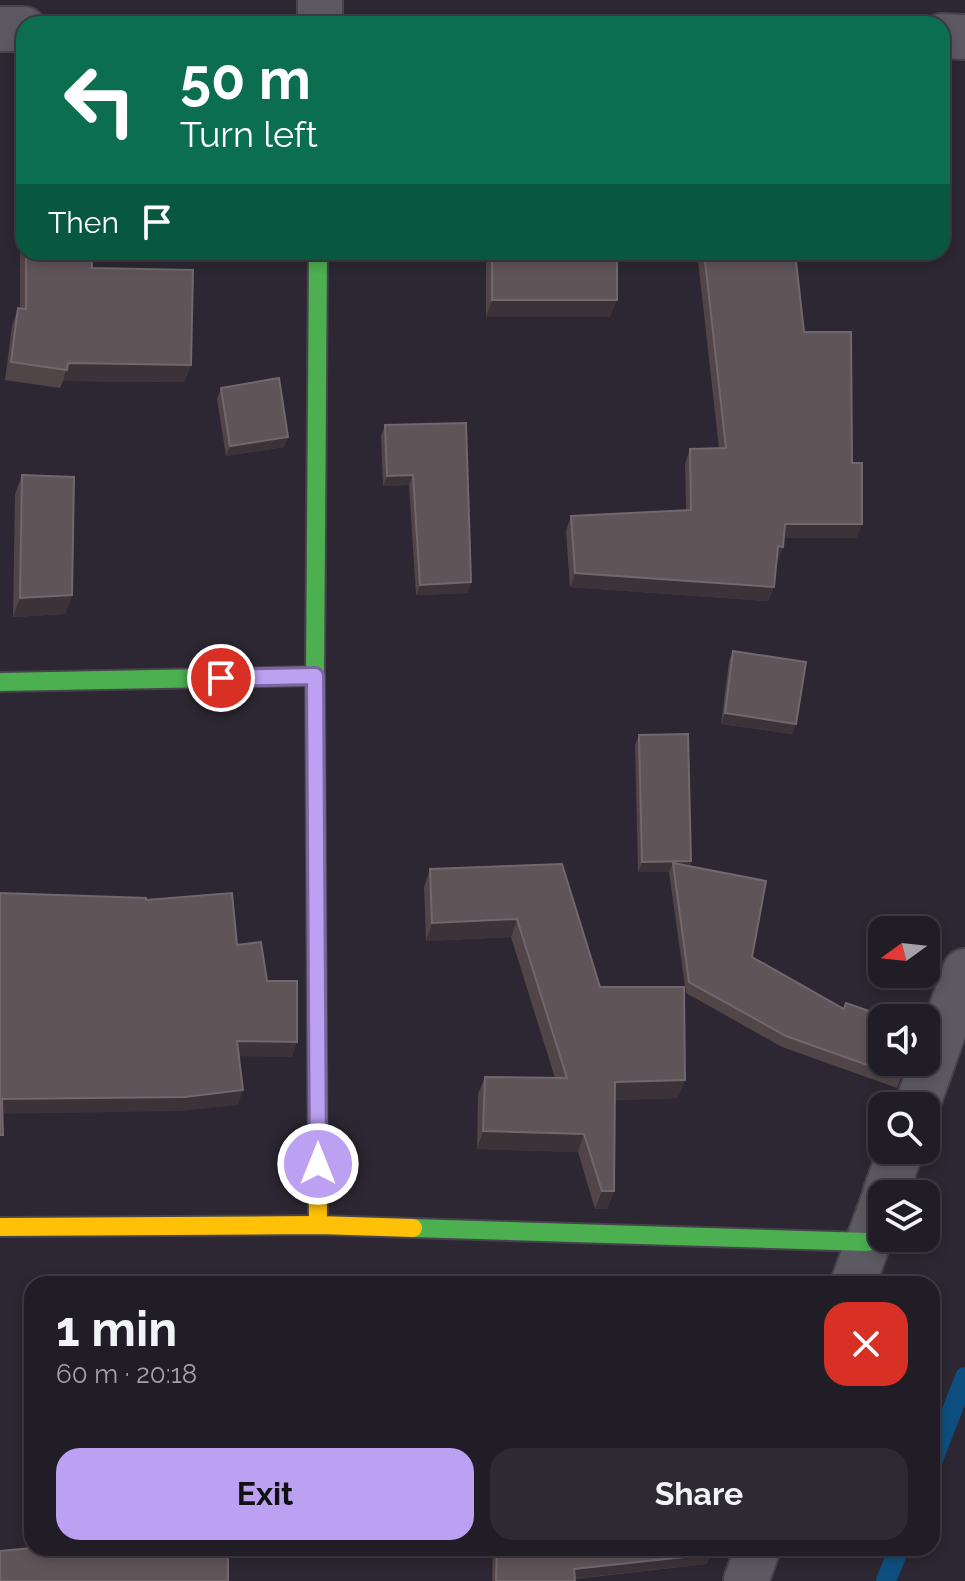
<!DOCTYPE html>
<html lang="en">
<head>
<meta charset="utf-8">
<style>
	:root { --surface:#211d26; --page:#2d2a32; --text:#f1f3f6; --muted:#a2a2a7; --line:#3e3b43; --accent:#bca0f2 }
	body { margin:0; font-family:Raleway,sans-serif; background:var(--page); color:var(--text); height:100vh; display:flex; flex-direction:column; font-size:30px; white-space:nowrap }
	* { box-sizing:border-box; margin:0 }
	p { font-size:26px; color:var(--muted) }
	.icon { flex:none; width:44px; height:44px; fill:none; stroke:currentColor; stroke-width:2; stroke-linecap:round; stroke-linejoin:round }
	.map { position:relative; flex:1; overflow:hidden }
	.drawer { position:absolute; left:24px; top:1276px; width:916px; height:280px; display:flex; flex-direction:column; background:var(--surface); border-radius:24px; box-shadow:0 4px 12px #0003,0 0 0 2px var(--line) }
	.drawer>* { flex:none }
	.hud { position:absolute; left:16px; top:16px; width:934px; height:244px; border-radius:24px; box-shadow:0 4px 12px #0003,0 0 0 2px var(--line); background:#0b6e4f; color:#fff; overflow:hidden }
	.needle { width:52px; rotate:255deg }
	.tools { position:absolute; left:868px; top:916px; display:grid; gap:16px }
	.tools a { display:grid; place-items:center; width:72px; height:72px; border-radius:16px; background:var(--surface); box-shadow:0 4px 12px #0003,0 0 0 2px var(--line); font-size:40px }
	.pin { position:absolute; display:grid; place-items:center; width:68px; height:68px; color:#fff; margin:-34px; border:4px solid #fff; border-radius:50%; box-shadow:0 2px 8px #0007 }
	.me { position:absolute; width:88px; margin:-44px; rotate:0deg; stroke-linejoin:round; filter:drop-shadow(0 0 6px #0008) }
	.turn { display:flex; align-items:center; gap:28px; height:168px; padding:0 32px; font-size:36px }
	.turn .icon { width:104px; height:104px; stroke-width:2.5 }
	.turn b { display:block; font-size:56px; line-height:68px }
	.then { display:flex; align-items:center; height:76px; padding:0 32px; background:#0003; gap:16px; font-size:30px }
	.round { display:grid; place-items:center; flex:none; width:84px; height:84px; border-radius:24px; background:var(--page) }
	.head { display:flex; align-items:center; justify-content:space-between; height:136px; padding:0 32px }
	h1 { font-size:48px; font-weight:700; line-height:60px }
	.cta { display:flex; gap:16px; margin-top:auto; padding:16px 32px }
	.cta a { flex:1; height:92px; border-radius:24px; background:var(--accent); color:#111; font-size:32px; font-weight:700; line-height:92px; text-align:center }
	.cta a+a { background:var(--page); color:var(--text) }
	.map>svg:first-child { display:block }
</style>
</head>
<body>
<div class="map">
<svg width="965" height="1581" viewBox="0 0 965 1581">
	<rect width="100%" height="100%" fill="#2c2732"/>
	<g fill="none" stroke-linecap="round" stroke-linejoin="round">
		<!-- stream -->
		<g stroke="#0e4e7e" stroke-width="20">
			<path d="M932,1462L965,1377"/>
			<path d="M886,1581L899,1548"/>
		</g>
		<defs>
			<g id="street">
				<path d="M320,0V24"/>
				<path d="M0,29H24"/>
				<path d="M942,36L965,37"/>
				<path d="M917,1106L965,971"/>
				<path d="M885,1194L901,1150"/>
				<path d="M853,1284L882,1204"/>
				<path d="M746,1581L758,1548"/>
			</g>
			<g id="fast">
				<path d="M0,682L315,676"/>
				<path d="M316,866L315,676L318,252"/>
				<path d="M413,1228L868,1242"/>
			</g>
			<g id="slow">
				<path d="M316,866L318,1225"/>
				<path d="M0,1227L318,1225L413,1228"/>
			</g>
		</defs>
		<!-- street casing -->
		<use href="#street" stroke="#47424c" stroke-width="48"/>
		<!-- fast casing -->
		<use href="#fast" stroke="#47424c" stroke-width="22"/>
		<!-- slow casing -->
		<use href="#slow" stroke="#47424c" stroke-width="22"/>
		<!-- street -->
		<use href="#street" stroke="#5d5962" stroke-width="44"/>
		<!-- fast -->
		<use href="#fast" stroke="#4caf50" stroke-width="18"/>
		<!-- slow -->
		<use href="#slow" stroke="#ffc107" stroke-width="18"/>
	</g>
	<!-- wall -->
	<g fill="#514548">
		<path d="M24,210V252H92V268L191,365L184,382L63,381L60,388L5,380L12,326L18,308H20V221Z"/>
		<path d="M486,252H617L610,317H486Z"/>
		<path d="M697,252H795L804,332L852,463L862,524L856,538H784L778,561H777L774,587L768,601L570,587L566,531L571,516L686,510L685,464L690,449L719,448Z"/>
		<path d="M221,388L288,437L284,447L226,456L217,399Z"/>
		<path d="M385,425L471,582L467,593L416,595L409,485L383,486L381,436Z"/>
		<path d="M22,475L72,595L65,614L13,617L15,494Z"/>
		<path d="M733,651L796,724L792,734L721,724L729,661Z"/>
		<path d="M639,735L691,861L690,866L752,957L901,1077L897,1088L782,1047L686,993L669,872H638L635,745Z"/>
		<path d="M562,864L600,987L678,1098L615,1100L614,1191L607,1209H595L578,1152L477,1149L478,1094L485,1077L555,1078L511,937L426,941L424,887L430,869Z"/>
		<path d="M493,1548H710L707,1564L575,1579V1581H492Z"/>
	</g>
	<!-- shaded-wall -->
	<g fill="#3c3339">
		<path d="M492,300H617L610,317H486Z"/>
		<path d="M68,363L191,365L184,382L63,381Z"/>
		<path d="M288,437L284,447L226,456L230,446Z"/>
		<path d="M413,475L409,485L383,486L387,476Z"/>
		<path d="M785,524H862L856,538H780Z"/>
		<path d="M778,546L783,547L778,561H773Z"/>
		<path d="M575,573L774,587L768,601L570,587Z"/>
		<path d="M471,582L467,593L416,595L420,585Z"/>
		<path d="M72,595L65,614L13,617L20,598Z"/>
		<path d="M725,713L796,724L792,734L721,724Z"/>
		<path d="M691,861L688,871L673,863L669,872H638L642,862Z"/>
		<path d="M517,919L511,937L426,941L432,923Z"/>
		<path d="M237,1041L297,1042L292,1057L231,1056Z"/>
		<path d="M685,1080L678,1098L609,1100L615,1082Z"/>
		<path d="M243,1090L238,1105L180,1111L0,1114L2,1099Z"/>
		<path d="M483,1131L584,1134L578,1152L477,1149Z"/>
		<path d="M602,1191H614L607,1209H595Z"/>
		<path d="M711,1554L707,1564L570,1579L574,1569Z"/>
	</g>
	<!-- building -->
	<g fill="#5f5458" stroke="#71676d" stroke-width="2">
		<path d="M26,252H92V268L193,270L191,365L68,363L67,370L11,362L18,308L26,309Z"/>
		<rect x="492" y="252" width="125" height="48"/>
		<path d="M704,252H795L804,332H851L852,463H862V524H785L783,547L778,546L774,587L575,573L571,516L691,510L690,449L726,448Z"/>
		<path d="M279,378L288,437L230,446L221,388Z"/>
		<path d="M466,423L471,582L420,585L413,475L387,476L385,425Z"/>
		<path d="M22,475L74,477L72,595L20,598Z"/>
		<path d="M733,651L806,662L796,724L725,713Z"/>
		<path d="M688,734L691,861L642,862L639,735Z"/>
		<path d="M673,863L766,881L752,957L844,1009L846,1003L889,1018H882V1062H906L901,1077L786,1036L689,982Z"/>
		<path d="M562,864L600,987H684L685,1080L615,1082L614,1191H602L584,1134L483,1131L485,1077L567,1078L517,919L432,923L430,869Z"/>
		<path d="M0,893L146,898V900L232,893L237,945L261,942L267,981H297V1042L237,1041L243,1090L185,1097L2,1099L3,1135H0Z"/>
		<path d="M475,1275L476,1284H406V1280Z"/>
		<path d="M32,1548H228V1581H0V1551Z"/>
		<path d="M497,1548H710L711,1554L574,1569L575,1581H496Z"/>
	</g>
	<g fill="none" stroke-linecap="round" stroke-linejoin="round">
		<defs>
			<path id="route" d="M221,678L315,676L318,1164"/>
		</defs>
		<!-- route casing -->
		<use href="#route" stroke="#7a689d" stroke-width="20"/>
		<!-- route -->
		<use href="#route" stroke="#bca0f2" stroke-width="14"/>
	</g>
</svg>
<div class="tools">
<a><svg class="needle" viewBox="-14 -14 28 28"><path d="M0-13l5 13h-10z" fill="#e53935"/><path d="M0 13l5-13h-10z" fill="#a2a2a7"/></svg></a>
<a><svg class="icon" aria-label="sound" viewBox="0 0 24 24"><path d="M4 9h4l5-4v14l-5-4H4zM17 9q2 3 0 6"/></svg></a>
<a><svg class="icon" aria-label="search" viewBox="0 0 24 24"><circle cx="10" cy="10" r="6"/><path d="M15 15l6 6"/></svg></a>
<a><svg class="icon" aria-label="layers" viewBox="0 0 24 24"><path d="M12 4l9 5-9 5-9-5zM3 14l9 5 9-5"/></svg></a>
</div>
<div class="pin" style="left:221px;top:678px;background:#d93025"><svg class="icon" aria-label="arrive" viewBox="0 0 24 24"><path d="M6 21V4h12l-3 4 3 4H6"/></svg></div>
<svg class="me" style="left:318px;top:1164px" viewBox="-20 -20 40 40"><circle r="17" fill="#bca0f2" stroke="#fff" stroke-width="3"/><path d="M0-11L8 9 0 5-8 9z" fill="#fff"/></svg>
<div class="hud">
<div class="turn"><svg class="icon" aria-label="left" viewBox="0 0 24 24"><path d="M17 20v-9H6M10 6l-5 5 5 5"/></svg><div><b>50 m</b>Turn left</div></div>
<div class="then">Then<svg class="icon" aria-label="arrive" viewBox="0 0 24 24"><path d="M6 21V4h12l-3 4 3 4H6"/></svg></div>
</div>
<section class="drawer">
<div class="head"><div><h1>1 min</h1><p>60 m · 20:18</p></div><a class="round" style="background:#d93025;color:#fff"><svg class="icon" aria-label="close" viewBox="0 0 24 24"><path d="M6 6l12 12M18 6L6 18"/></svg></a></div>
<div class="cta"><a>Exit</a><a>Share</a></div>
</section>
</div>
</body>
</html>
